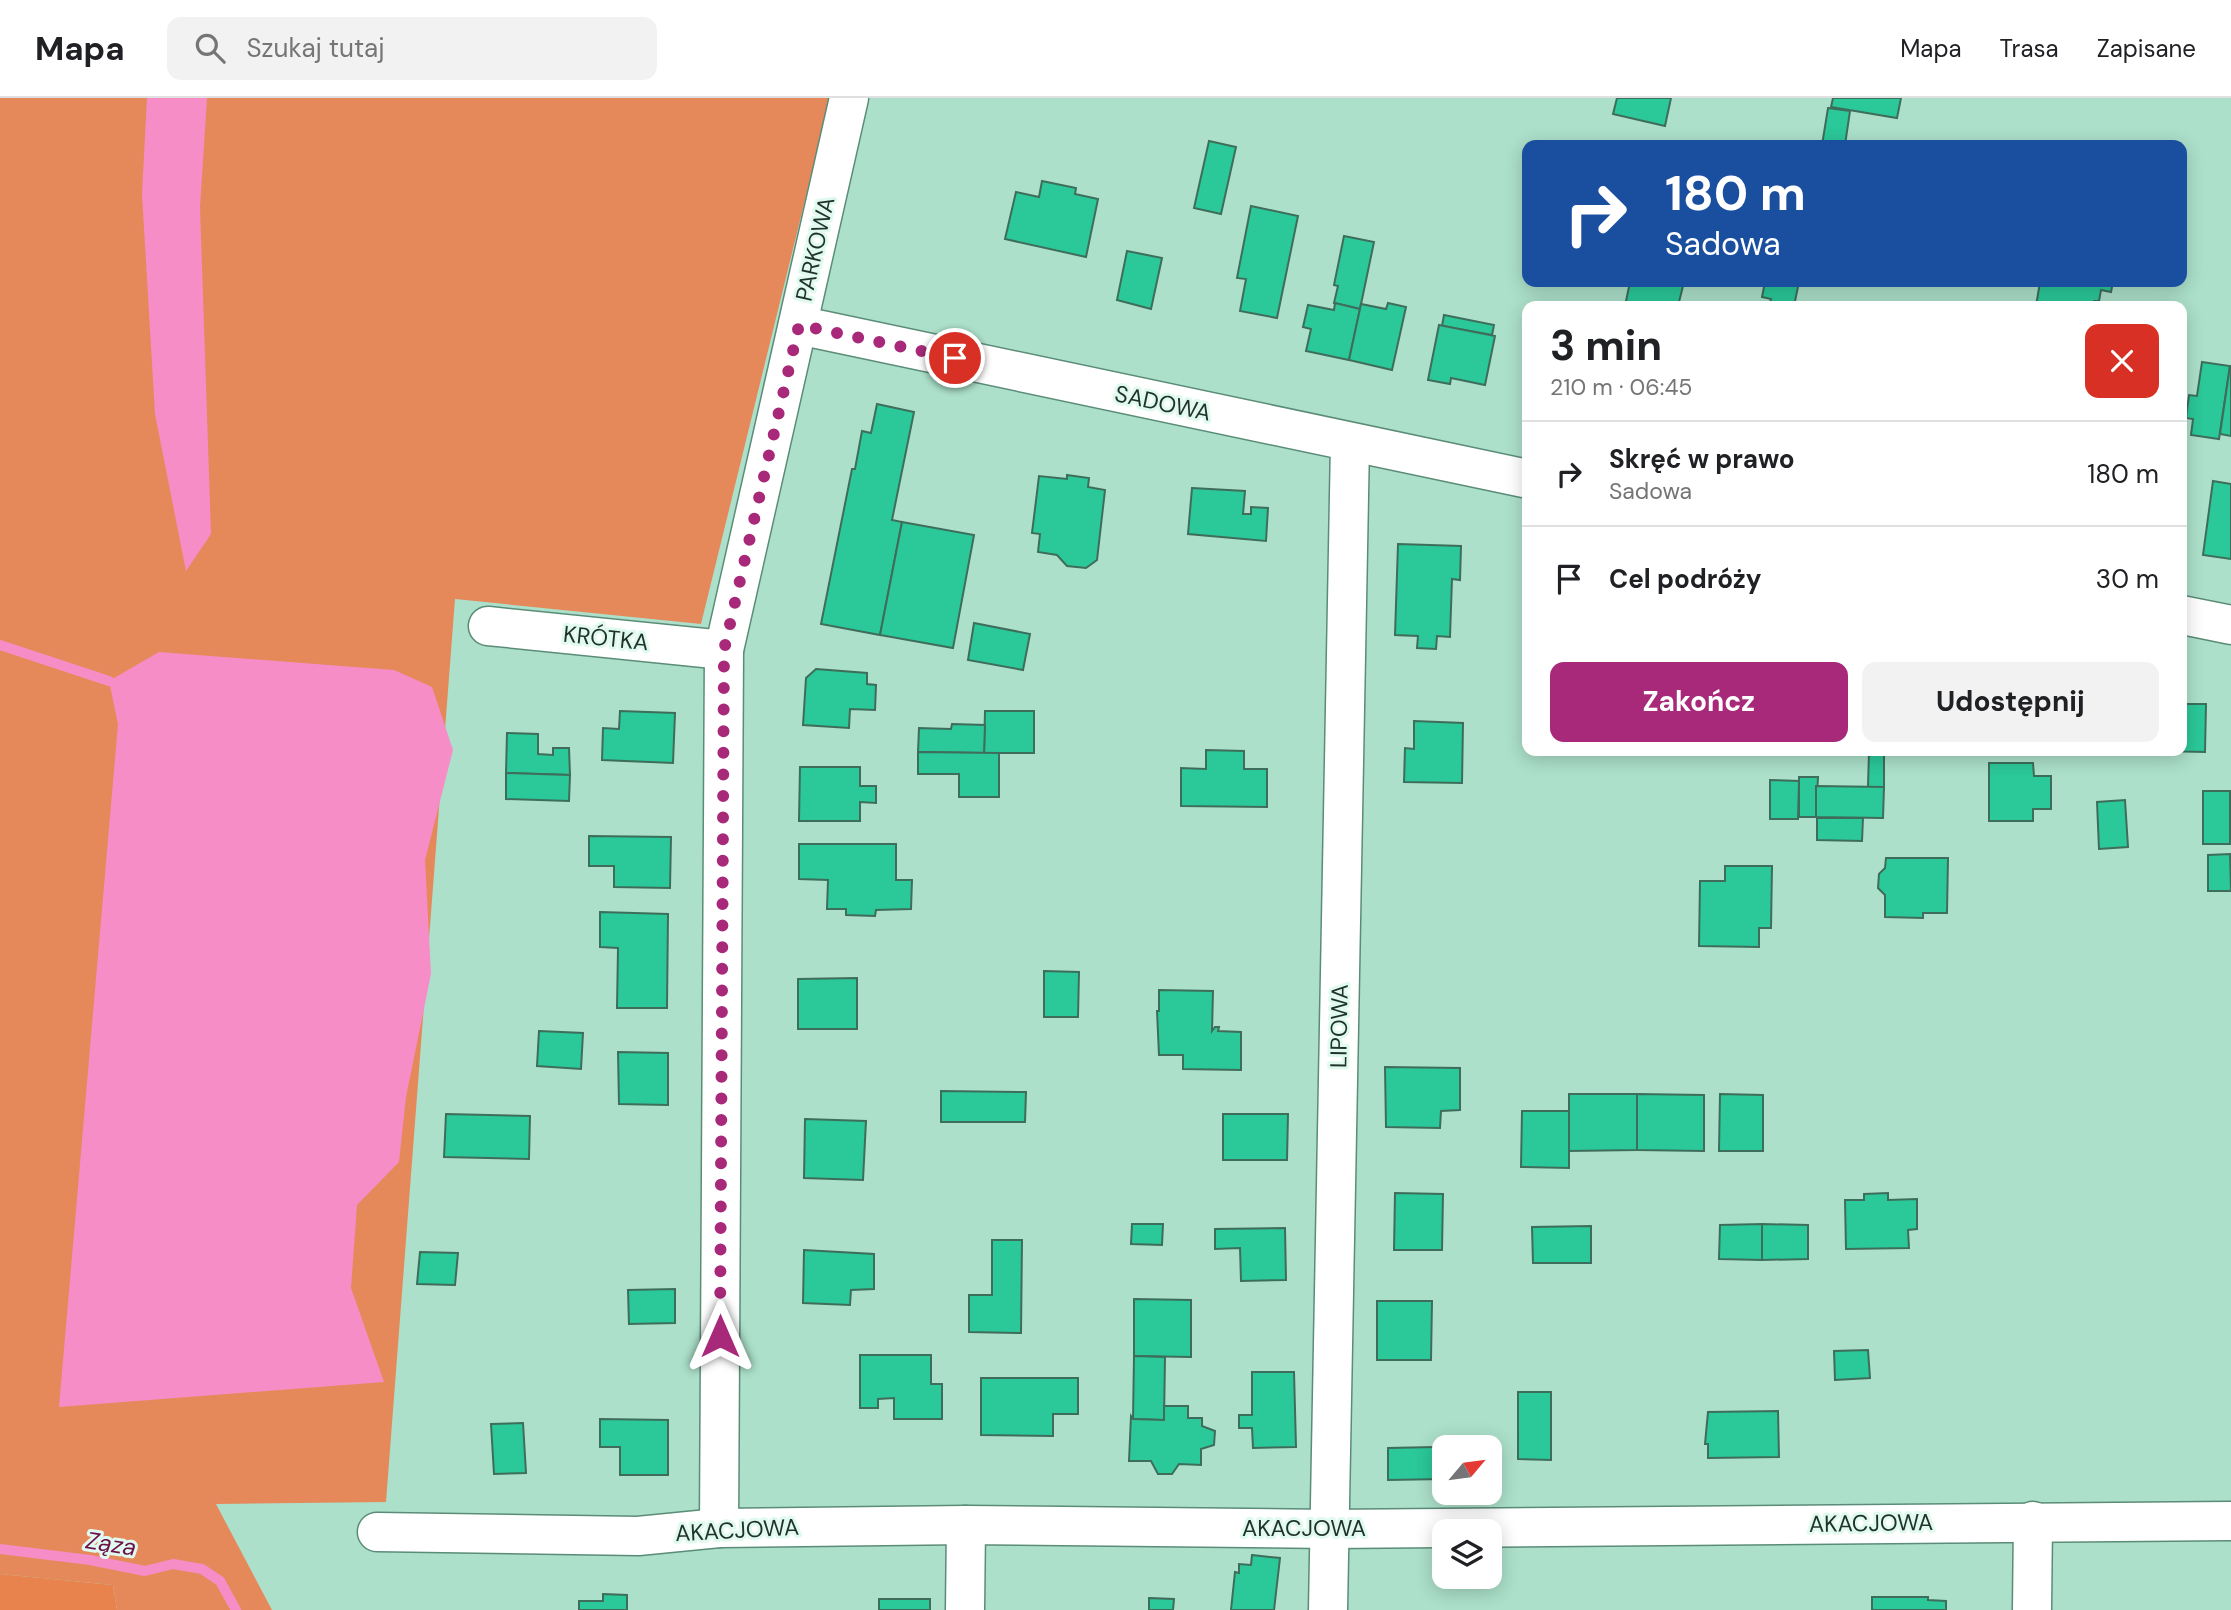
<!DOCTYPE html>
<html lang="pl">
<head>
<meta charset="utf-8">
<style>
	:root { --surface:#fff; --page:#f2f2f2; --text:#202124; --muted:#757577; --line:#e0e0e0; --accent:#a82979 }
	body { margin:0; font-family:"DM Sans",sans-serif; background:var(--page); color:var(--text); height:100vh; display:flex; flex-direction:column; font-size:26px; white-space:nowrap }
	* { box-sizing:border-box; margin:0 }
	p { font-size:23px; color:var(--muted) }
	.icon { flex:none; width:38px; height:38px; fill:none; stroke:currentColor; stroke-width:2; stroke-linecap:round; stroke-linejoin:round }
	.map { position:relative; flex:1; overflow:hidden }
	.sheet { position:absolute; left:1522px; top:203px; width:665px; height:455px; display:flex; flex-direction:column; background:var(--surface); border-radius:14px; box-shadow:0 4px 18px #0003 }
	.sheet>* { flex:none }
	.guide { position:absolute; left:1522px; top:42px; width:665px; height:147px; border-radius:14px; box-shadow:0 4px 18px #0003; background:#1a4fa0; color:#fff; overflow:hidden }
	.needle { width:46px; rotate:61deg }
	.fabs { position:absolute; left:1432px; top:1337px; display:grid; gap:14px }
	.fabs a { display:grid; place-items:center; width:70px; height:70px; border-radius:14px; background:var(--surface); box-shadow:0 4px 18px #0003; font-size:35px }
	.pin { position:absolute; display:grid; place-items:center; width:60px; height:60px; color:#fff; margin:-30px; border:4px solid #fff; border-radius:50%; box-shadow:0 2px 7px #0007 }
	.me { position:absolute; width:77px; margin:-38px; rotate:0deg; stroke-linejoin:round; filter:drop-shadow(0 0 5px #0008) }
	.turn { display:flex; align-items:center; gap:24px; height:147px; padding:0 28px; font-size:32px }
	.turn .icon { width:91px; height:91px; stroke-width:2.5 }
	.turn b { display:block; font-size:49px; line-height:60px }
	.round { display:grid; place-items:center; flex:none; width:74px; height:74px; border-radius:14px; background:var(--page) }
	.head { display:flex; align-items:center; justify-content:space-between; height:119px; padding:0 28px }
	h1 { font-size:42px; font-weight:700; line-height:52px }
	.primary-button { display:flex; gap:14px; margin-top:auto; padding:14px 28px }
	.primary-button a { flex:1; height:80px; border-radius:14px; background:var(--accent); color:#fff; font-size:28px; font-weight:700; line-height:80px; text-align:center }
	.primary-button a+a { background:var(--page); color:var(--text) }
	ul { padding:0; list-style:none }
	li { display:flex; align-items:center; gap:21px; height:105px; padding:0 28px; border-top:2px solid var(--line) }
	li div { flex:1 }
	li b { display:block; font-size:26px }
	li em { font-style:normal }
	header { display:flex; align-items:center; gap:42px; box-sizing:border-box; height:98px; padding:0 35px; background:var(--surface); border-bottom:2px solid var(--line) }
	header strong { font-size:33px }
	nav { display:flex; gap:38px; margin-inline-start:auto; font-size:24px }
	.search { width:490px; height:63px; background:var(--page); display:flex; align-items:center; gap:18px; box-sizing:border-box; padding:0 24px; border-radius:14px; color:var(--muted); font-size:26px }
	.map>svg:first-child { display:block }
</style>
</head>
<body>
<header>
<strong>Mapa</strong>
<div class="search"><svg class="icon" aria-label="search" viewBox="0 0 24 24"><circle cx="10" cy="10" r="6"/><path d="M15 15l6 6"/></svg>Szukaj tutaj</div>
<nav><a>Mapa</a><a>Trasa</a><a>Zapisane</a></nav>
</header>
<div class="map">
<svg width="2231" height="1512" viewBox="0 0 2231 1512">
	<rect width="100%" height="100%" fill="#ace0ca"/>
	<!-- green -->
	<path fill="#e5895b" d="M0,0H830L701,526L455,501L386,1404L216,1406L272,1512H117L113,1487L0,1476Z"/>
	<!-- forest -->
	<path fill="#e9834d" d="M0,1476L113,1487L117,1512H0Z"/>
	<!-- water -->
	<g fill="#f68dc7">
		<path d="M147,0H207L200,109L211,436L186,473L155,316L142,96Z"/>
		<path d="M159,554L394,572L432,589L453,652L425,762L431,876L406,999L399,1064L357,1107L351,1190L384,1284L59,1309L118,626L109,583Z"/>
	</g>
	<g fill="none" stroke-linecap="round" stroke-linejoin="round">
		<!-- stream -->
		<g stroke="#f68dc7" stroke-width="10">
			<path d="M0,547L109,583"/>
			<path d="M0,1451L90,1462L145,1473L173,1466L202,1471L220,1483L236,1512"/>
		</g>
	</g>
	<!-- building -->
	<g fill="#2bc899" stroke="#3e6e5b" stroke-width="2">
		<path d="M1617,0H1671L1665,28L1613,16Z"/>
		<path d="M1833,0H1901L1897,20L1831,9Z"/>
		<path d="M1828,10L1850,13L1845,47H1822Z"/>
		<path d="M1209,43L1236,49L1221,116L1194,110Z"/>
		<path d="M1042,83L1076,90L1075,96L1098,101L1086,159L1005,141L1016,94L1039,99Z"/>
		<path d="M1251,108L1298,118L1277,220L1240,213L1246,181L1237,180Z"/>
		<path d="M1344,138L1374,144L1360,211L1334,205L1338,188L1334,187Z"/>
		<path d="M1127,153L1162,160L1151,211L1117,202Z"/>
		<path d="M1630,184H1684L1678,208H1625Z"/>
		<path d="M1765,184H1799L1794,208H1769L1771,201L1762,199Z"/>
		<path d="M2040,184H2113L2111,194L2101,192L2099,203H2094V208H2036Z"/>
		<path d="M1335,205L1360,211L1349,262L1306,253L1311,231L1303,229L1308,207L1334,212Z"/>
		<path d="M1388,205L1406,209L1392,272L1349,262L1361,206L1386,211Z"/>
		<path d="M1444,217L1494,227L1492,237L1442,228Z"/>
		<path d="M1439,227L1495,238L1485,287L1451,280L1450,286L1428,282Z"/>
		<path d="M2202,264L2230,268L2219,341L2191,337L2193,321L2186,320L2189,297L2197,298Z"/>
		<path d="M2230,268H2231V338L2220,336Z"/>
		<path d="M877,306L914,314L892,422L902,424L880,537L821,526L852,371H855L862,333L871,335Z"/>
		<path d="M1067,377L1089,380L1088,389L1105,392L1097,462L1086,470L1067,468L1057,457L1038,454L1040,436L1032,435L1039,378L1067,381Z"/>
		<path d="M2213,383L2231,386V461L2203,457Z"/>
		<path d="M1192,390L1245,393L1243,416H1251V409L1268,410L1266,443L1188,436Z"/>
		<path d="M902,424L974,437L953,550L880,537Z"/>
		<path d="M1398,446L1461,448L1460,482L1452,481L1450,539L1437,538L1436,551L1417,550L1418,538L1395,537Z"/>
		<path d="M974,525L1030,536L1023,572L968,562Z"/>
		<path d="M816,571L867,575V586L876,587L875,612L850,611L849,630L803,627L806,580Z"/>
		<path d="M2182,606H2206L2205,654L2158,653H2182Z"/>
		<path d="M620,613L675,615L673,665L602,662L603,630L619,631Z"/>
		<path d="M985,613H1034V655H984Z"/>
		<path d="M1414,623L1463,625L1462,685L1404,684L1405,650L1414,651Z"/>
		<path d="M952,626L985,627L984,655L918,654L919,630L951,631Z"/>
		<path d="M507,635L538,636V656L553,657V650H569L570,677L506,675Z"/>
		<path d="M1206,652L1244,653V671H1267V709L1181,708V670L1206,671Z"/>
		<path d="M1869,653H1884V689H1868Z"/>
		<path d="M918,654L999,655V699H959V676H918Z"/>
		<path d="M1989,665H2033L2034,678H2051V711H2033V723H1989Z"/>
		<path d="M800,669H860V688H876V705L860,704V723H799Z"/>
		<path d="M506,675L570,677L569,703L506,701Z"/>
		<path d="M1799,679H1818L1816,719H1799Z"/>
		<path d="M1770,682L1799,683L1798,721H1770Z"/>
		<path d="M1816,688L1884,689L1883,720L1816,719Z"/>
		<rect x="2203" y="693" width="27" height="53"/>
		<path d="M2125,702L2128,749L2099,751L2097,704Z"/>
		<path d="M1817,720H1863L1862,743L1817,742Z"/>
		<path d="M589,738L671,739L670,790L614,789V768H589Z"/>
		<path d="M799,746H896V782H912L911,811L876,812L875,818L846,817V811H827L828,782L799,781Z"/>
		<path d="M2230,756L2231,793H2208V757Z"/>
		<path d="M1886,760H1948L1947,815H1923V820L1885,819V797L1878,790L1879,776L1885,770Z"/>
		<path d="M1725,768H1772L1771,830H1759V849L1699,848L1700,783H1725Z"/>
		<path d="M600,814L668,816L667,910H617L618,850L600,849Z"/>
		<path d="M1044,873L1079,874L1078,919H1044Z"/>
		<path d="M857,880V931H798V881Z"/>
		<path d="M1159,892L1213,893L1212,933L1215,929H1219L1218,933L1241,934V972L1183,971V957H1159L1157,913H1159Z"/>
		<path d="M539,933L583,935L581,971L537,968Z"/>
		<path d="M618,954L668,955V1007L619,1006Z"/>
		<path d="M1385,969L1460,970V1012L1441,1013L1440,1030L1386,1029Z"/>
		<path d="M941,993L1026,994L1025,1024H941Z"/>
		<path d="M1569,996H1637V1052L1569,1053Z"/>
		<path d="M1637,996L1704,997V1053L1637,1052Z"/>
		<path d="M1720,996L1763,997V1053H1719Z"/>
		<path d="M1522,1013H1569V1070L1521,1069Z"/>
		<path d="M446,1016L530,1018L529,1061L444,1059Z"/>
		<path d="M1223,1016H1288L1287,1062H1223Z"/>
		<path d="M805,1021L866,1023L863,1082L804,1080Z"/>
		<path d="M1395,1095L1443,1096L1442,1152H1394Z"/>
		<path d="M1888,1095V1102L1917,1101V1131L1908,1132L1909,1150L1846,1151L1845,1102H1864V1096Z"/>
		<path d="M1132,1126H1163L1162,1147L1131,1146Z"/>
		<path d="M1762,1126V1162L1719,1161L1720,1127Z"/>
		<path d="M1762,1126L1808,1127V1161L1762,1162Z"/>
		<path d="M1591,1128V1165H1533L1532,1129Z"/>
		<path d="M1285,1130L1286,1182L1241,1183L1240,1150L1215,1151V1131Z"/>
		<path d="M992,1142H1022L1021,1235L969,1234V1197H992Z"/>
		<path d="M804,1152L874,1156V1191L851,1192L850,1207L803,1205Z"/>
		<path d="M420,1154L458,1155L455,1187L417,1186Z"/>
		<path d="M675,1191V1225L629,1226L628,1192Z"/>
		<path d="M1134,1201L1191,1202V1259L1134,1258Z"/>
		<path d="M1377,1203H1432L1431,1262H1377Z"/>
		<path d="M1868,1252L1870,1280L1835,1282L1834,1253Z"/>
		<path d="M860,1257H931V1286H942V1321H894V1300L878,1301V1310H860Z"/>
		<path d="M1134,1258L1165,1259L1164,1322L1133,1321Z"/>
		<path d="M1252,1274H1294L1296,1349L1253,1350L1252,1330H1239V1317H1252Z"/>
		<path d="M981,1280H1078V1316H1053V1338L981,1337Z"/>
		<path d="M1518,1294H1551V1362L1518,1361Z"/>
		<path d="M1164,1308H1188V1320H1202V1328L1215,1333L1214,1347L1201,1351V1367L1179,1366L1172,1376H1158L1151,1363H1129L1131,1318L1133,1321L1164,1322Z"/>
		<path d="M1778,1313L1779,1359L1708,1360V1346H1705L1708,1314Z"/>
		<path d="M600,1321L668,1322V1377H620V1349H600Z"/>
		<path d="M523,1325L526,1375L494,1376L491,1326Z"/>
		<path d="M1444,1349V1381L1388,1382V1350L1436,1349H1452Z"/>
		<path d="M1252,1457L1280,1460L1274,1512H1231L1235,1474L1239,1475V1466L1251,1467Z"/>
		<path d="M603,1496L627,1497V1512H579V1503H603Z"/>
		<path d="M1872,1499H1928V1502L1946,1503V1512H1872Z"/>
		<path d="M1149,1500L1174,1501L1173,1512H1149Z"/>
		<rect x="879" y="1501" width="51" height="11"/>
	</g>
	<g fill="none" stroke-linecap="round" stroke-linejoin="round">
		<defs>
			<g id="minor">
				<path d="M798,227L1528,381"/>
				<path d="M2182,517L2231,527"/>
				<path d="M488,528L724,552"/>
				<path d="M719,1430L724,552L849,0"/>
				<path d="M377,1434L638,1438L719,1430L966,1427L1330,1431L2231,1423"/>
				<path d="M965,1512L966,1427"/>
				<path d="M1328,1512L1350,345"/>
				<path d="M2032,1512L2033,1423"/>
			</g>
		</defs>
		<!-- minor casing -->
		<use href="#minor" stroke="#5b8c78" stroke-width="41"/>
		<!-- minor -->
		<use href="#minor" stroke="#fff" stroke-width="38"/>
	</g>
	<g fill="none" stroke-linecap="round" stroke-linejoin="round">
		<!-- route -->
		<path stroke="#a82979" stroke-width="12" stroke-dasharray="0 21.6" d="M720,1238L724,552L799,227L955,260"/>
	</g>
	<g text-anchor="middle" stroke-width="6" stroke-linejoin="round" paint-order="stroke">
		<!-- street labels -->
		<g font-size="23" fill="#1f332b" stroke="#e1faef">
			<text transform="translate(815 151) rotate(-77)" y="8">PARKOWA</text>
			<text transform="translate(1163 305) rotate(12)" y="8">SADOWA</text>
			<text transform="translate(606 540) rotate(6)" y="8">KRÓTKA</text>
			<text transform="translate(1339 928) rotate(-89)" y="8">LIPOWA</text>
			<text transform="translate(1871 1425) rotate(-1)" y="8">AKACJOWA</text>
			<text x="1304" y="1438">AKACJOWA</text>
			<text transform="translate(737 1432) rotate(-3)" y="8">AKACJOWA</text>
		</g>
		<!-- water labels -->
		<g font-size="24" font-style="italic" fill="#6c0f4b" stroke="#e1faef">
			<text transform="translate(111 1446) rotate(9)" y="8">Ząza</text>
		</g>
	</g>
</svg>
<div class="fabs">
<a><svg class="needle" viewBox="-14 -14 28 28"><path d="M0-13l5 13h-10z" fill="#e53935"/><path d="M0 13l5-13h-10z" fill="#757577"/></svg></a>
<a><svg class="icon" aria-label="layers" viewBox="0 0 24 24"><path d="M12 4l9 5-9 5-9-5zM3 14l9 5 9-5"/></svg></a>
</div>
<div class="pin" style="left:955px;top:260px;background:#d93025"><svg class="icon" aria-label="arrive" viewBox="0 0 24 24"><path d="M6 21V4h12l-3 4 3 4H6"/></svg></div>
<svg class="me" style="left:720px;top:1238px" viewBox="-20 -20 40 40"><path d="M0-17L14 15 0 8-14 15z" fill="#a82979" stroke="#fff" stroke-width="4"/></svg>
<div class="guide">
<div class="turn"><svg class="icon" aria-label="right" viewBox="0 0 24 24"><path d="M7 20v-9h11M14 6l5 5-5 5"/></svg><div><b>180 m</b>Sadowa</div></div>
</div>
<section class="sheet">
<div class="head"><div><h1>3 min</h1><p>210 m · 06:45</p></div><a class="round" style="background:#d93025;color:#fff"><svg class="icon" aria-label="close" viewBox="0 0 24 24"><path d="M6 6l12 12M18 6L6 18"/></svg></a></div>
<ul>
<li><svg class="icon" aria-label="right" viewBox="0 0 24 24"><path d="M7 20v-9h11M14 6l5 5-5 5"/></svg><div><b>Skręć w prawo</b><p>Sadowa</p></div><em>180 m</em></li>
<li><svg class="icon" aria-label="arrive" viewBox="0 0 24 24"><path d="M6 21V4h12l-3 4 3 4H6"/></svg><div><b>Cel podróży</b></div><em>30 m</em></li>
</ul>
<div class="primary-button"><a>Zakończ</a><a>Udostępnij</a></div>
</section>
</div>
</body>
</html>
